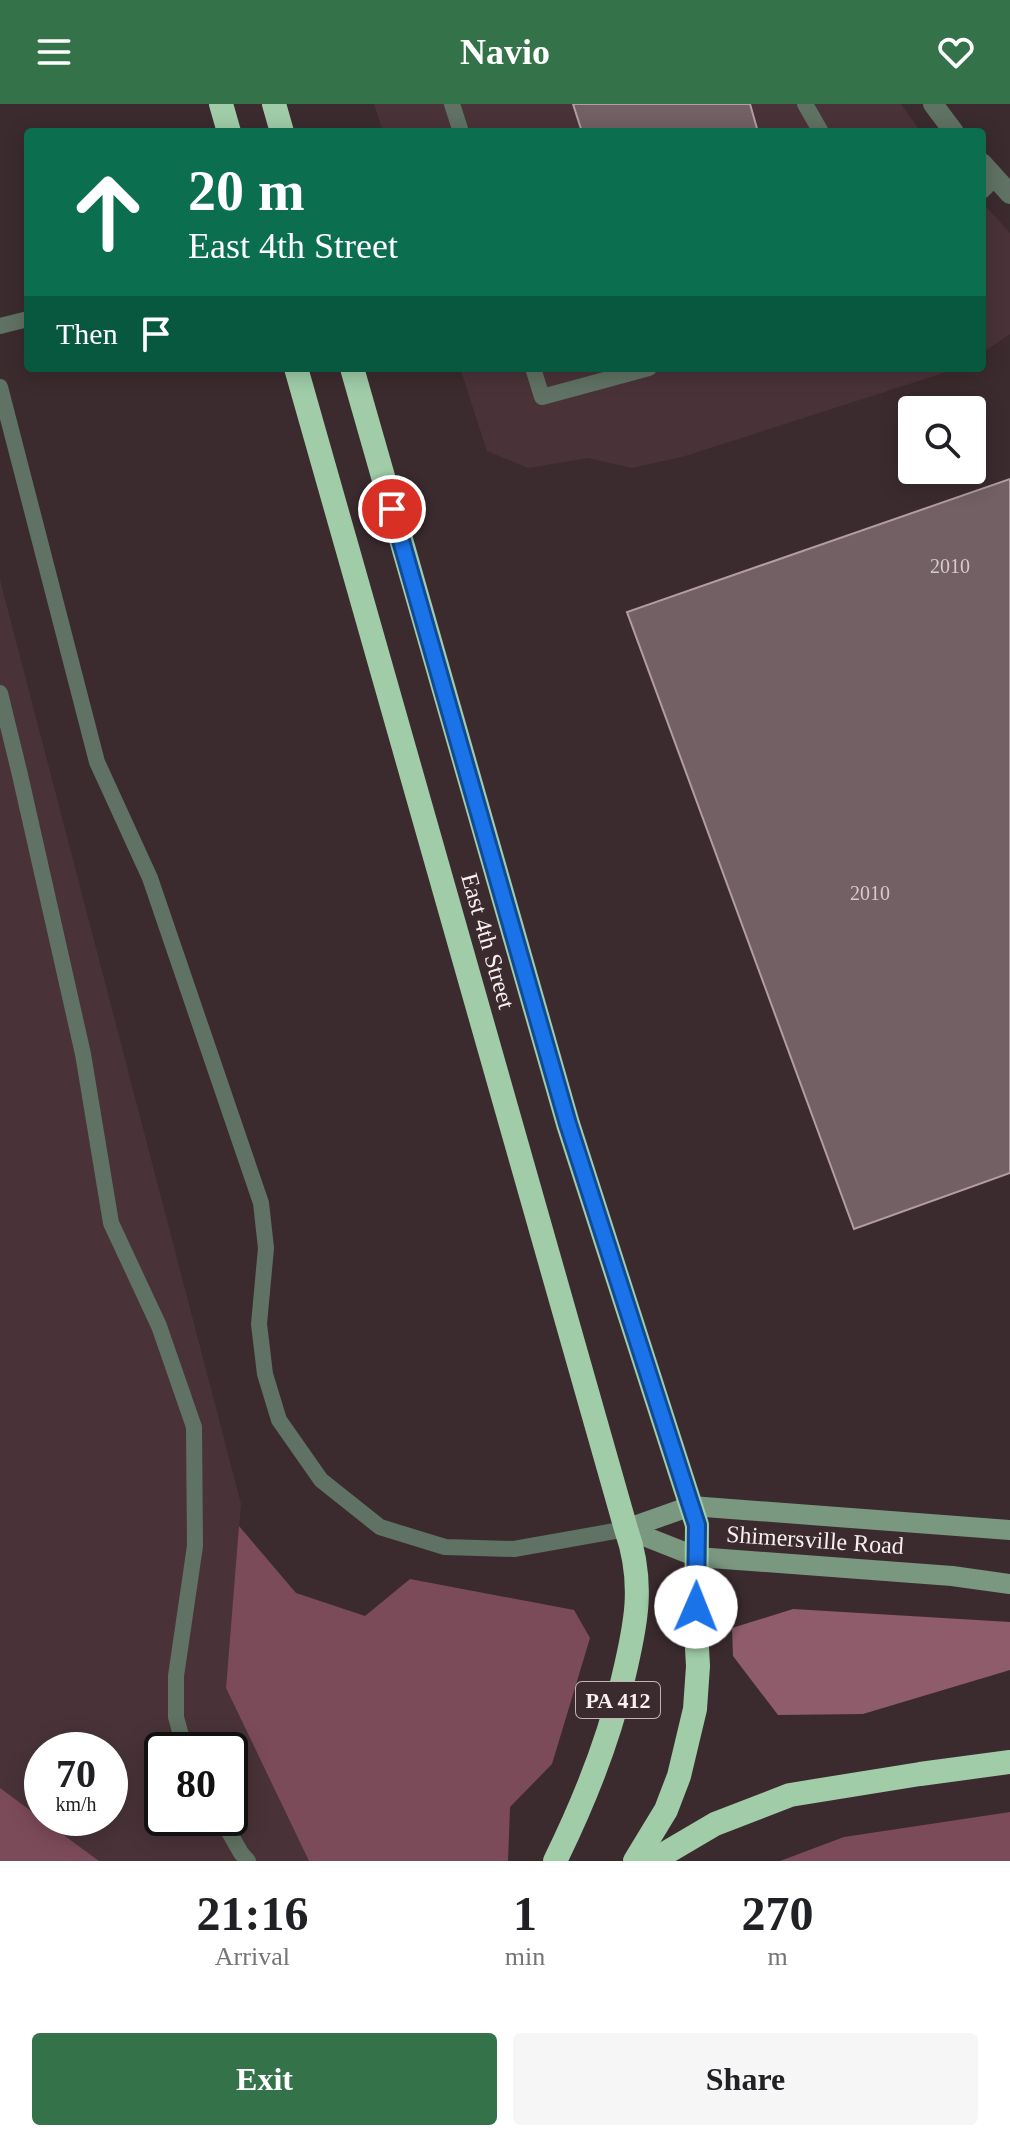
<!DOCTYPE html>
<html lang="en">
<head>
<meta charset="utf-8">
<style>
	:root { --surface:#fff; --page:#f6f6f6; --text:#202124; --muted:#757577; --accent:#347249 }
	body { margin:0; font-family:Georgia,serif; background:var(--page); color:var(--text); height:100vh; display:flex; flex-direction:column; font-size:30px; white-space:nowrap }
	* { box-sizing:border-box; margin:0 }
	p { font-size:26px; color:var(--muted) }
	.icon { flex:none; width:44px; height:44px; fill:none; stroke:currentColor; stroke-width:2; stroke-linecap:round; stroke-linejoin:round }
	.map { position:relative; height:1757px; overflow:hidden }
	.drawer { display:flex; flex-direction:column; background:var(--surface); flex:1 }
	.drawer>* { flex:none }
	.hud { position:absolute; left:24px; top:24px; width:962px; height:244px; border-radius:8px; box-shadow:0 4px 20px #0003; background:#0b6e4f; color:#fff; overflow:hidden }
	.tools { position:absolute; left:898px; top:292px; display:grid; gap:16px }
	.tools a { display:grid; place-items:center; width:88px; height:88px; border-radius:8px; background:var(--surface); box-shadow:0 4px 20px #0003; font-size:40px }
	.speed { position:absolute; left:24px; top:1628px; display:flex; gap:16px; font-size:40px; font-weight:700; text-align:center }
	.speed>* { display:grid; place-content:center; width:104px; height:104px; border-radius:50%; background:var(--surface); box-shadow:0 4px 20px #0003; line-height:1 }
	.speed small { font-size:20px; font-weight:400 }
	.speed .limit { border:4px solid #111; border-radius:12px; background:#fff; color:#111 }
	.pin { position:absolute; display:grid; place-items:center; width:68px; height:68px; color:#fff; margin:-34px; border:4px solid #fff; border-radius:50%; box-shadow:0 2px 8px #0007 }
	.me { position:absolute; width:88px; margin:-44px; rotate:1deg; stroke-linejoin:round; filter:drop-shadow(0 0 6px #0008) }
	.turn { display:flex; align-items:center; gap:28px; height:168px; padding:0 32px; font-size:36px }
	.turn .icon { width:104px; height:104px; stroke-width:2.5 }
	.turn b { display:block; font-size:56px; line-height:68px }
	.then { display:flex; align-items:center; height:76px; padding:0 32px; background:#0003; gap:16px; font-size:30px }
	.eta { display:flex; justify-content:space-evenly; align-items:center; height:136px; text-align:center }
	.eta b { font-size:48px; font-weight:700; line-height:56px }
	.action { display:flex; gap:16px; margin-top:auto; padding:16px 32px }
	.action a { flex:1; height:92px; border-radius:8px; background:var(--accent); color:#fff; font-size:32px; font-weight:700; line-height:92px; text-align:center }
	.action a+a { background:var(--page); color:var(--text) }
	header { display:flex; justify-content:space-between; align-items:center; height:104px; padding:0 32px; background:var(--accent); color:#fff; font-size:36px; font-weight:700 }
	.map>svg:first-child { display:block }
</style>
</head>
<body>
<header><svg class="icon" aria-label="menu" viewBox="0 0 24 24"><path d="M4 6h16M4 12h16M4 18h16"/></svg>Navio<svg class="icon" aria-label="heart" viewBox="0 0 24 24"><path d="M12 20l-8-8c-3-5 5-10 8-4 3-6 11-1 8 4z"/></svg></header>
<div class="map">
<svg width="1010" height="1757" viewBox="0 0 1010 1757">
	<rect width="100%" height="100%" fill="#3b2b2f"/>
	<!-- built -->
	<g fill="#493339" fill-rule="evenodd">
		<path d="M374,0H901L921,28H383Z"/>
		<path d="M982,98L1010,129V230L982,249Z"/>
		<path d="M460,264H959L685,352L632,364L588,354L528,364L487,347Z"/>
		<path d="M0,476L241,1400L226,1584L309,1757H99L0,1684ZM42,1646H110V1714H42ZM162,1646H230V1714H162Z"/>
	</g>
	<!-- forest -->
	<g fill="#7c4b5a">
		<path d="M239,1422L296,1489L365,1512L410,1475L574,1506L590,1534L552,1660L510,1703L508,1757H309L226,1584Z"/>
		<path d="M0,1684L99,1757H0Z"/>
		<path d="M1010,1708V1757H780L844,1733Z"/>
	</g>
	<!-- water -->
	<path fill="#8f5c6b" d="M793,1505L1010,1518V1566L863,1610L778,1611L733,1552L732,1524Z"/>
	<!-- building -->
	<g fill="#726065" stroke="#b19da2" stroke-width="2">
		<path d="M573,0H750L758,28H582Z"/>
		<path d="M1010,375V1069L854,1125L627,508Z"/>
	</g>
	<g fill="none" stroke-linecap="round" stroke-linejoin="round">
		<!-- lane -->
		<g stroke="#607263" stroke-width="16">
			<path d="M452,0L461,28"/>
			<path d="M805,0L821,28"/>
			<path d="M982,87L995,74"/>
			<path d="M0,222L28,215"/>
			<path d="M533,264L542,293L649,264"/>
			<path d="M0,283L97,658L150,774L261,1099L266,1144L259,1220L265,1270L279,1316L321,1376L380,1423L445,1443L514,1445L626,1425"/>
			<path d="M0,589L20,671L83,950L111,1119L159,1222L194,1323L195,1442L176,1572V1613L185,1646"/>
			<path d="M221,1714L241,1749L248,1757"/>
		</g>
		<!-- street -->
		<g stroke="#607263" stroke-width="20">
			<path d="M933,0L954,28"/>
			<path d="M982,59L1010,90"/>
		</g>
		<!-- secondary -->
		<g stroke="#7a977f" stroke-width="20">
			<path d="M626,1425L697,1453L952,1472L1010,1480"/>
			<path d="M626,1425L691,1402L1010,1426"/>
		</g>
		<!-- highway -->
		<g stroke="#a0cda8" stroke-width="24">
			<path d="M221,0L229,28"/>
			<path d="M274,0L282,28"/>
			<path d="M296,264L626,1425C645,1479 636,1521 623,1575C608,1639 584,1698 555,1757"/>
			<path d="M352,264L568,1020L697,1421L696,1526L698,1562L695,1605L679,1672L666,1706L635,1757"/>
			<path d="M652,1757L715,1720L790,1691L920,1670L1010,1658"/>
		</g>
	</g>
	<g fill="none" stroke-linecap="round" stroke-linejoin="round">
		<defs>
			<path id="route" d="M392,405L568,1020L697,1421L696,1503"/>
		</defs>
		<!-- route casing -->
		<use href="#route" stroke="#114b97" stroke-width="20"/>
		<!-- route -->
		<use href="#route" stroke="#1a73e8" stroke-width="14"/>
	</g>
	<g text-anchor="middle" stroke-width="8" stroke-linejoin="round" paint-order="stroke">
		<!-- number labels -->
		<g font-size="20" fill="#d7cbce">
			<text x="950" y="469">2010</text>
			<text x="870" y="796">2010</text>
		</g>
		<!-- shield labels -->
		<rect fill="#3b2b2f" stroke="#c0b4b7" stroke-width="2" x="576" y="1578" width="84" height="36" rx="6"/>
		<g font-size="22" font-weight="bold" fill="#f9eff1">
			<text x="618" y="1604">PA 412</text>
		</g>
		<!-- street labels -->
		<g font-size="24" fill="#f9eff1" stroke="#3b2b2f">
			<text transform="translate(488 837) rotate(74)" y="8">East 4th Street</text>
			<text transform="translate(815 1436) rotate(4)" y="8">Shimersville Road</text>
		</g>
	</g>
</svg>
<div class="tools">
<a><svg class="icon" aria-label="search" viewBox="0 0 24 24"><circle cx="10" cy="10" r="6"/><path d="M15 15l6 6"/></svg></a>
</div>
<div class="speed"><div>70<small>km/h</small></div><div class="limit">80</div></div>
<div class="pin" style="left:392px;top:405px;background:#d93025"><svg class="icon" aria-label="arrive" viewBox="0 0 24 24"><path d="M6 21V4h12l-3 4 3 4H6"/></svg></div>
<svg class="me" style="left:696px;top:1503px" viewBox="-20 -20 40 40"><circle r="19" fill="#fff"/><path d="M0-13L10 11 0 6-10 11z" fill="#1a73e8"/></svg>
<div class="hud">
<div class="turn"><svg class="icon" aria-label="ahead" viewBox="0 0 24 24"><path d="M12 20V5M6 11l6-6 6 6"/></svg><div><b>20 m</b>East 4th Street</div></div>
<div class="then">Then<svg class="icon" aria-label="arrive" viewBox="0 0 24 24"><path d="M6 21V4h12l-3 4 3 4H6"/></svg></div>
</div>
</div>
<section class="drawer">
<div class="eta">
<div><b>21:16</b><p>Arrival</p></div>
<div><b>1</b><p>min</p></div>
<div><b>270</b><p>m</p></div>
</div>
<div class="action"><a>Exit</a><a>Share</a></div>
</section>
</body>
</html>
